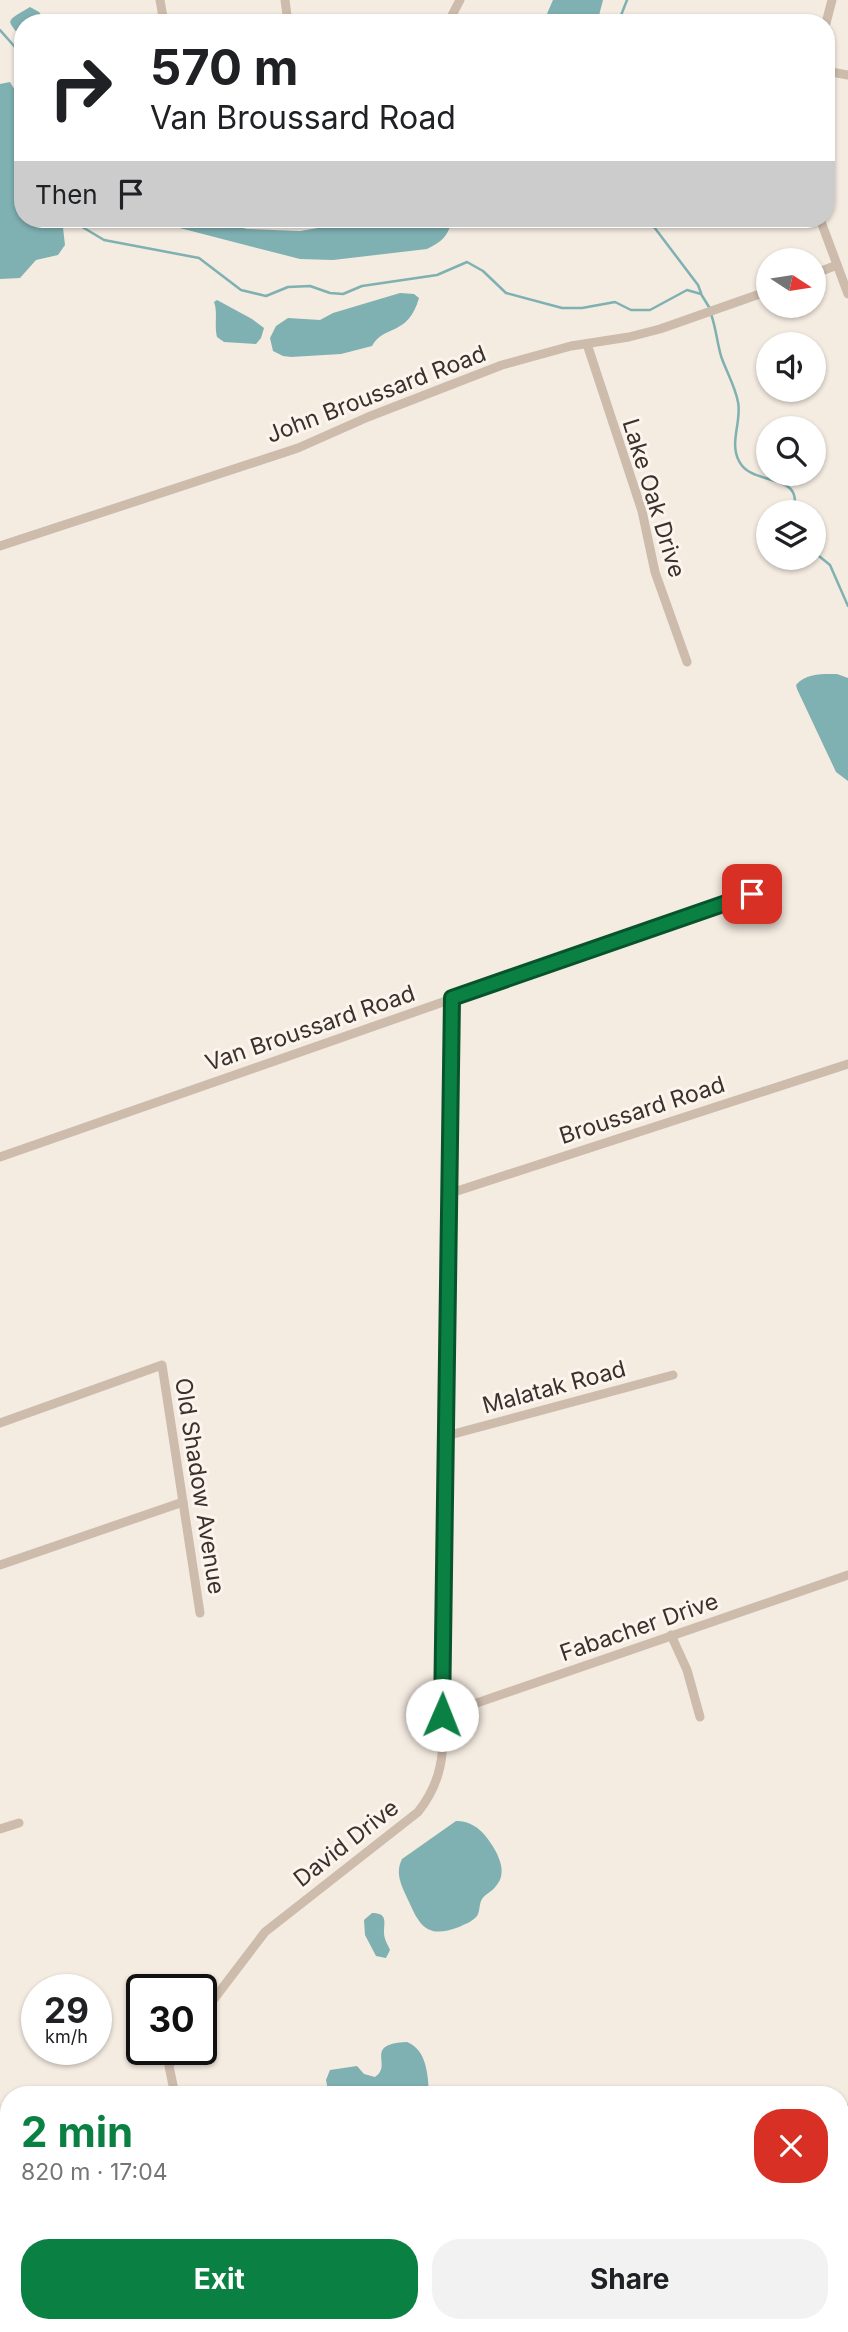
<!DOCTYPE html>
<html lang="en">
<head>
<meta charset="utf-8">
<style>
	:root { --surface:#fff; --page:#f2f2f2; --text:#202124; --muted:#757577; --accent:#0b8043 }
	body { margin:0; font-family:Inter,sans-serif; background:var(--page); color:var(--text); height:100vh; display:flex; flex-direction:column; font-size:26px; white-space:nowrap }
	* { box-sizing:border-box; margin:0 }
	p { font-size:23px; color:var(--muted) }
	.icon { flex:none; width:38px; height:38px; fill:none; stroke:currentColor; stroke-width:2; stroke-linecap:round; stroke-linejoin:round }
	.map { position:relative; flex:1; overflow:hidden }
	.panel { position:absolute; left:0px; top:2086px; width:849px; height:247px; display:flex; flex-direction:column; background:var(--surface); border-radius:28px 28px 0 0; box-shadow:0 2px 5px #0004 }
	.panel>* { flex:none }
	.guide { position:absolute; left:14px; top:14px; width:821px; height:214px; border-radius:28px; box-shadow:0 2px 5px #0004; background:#fff; color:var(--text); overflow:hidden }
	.needle { width:46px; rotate:102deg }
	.tools { position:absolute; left:756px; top:248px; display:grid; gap:14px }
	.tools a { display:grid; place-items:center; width:70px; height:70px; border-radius:50%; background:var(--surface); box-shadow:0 2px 5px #0004; font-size:35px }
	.speed { position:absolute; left:21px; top:1974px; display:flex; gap:14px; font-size:35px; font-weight:700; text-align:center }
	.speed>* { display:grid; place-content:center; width:91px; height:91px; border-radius:50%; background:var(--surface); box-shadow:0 2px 5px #0004; line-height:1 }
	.speed small { font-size:18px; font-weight:400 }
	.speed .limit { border:4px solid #111; border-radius:10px; background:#fff; color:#111 }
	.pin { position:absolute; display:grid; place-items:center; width:60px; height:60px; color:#fff; margin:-30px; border-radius:14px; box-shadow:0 4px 10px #0006 }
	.me { position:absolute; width:77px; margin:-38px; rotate:1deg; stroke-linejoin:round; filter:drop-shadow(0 0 5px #0008) }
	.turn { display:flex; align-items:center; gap:24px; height:147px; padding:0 21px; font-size:32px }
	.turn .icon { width:91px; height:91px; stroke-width:2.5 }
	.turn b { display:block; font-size:49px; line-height:60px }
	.then { display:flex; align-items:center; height:66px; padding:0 21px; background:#0003; gap:14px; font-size:26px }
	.round { display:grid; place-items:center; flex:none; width:74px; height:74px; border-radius:28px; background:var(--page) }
	.overview { display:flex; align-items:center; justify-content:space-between; height:119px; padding:0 21px }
	h1 { font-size:42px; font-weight:700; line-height:52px; color:var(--accent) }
	.cta { display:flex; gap:14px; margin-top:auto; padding:14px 21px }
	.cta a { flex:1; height:80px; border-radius:28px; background:var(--accent); color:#fff; font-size:28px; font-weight:700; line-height:80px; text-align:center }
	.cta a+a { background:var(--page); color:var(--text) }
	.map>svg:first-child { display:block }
</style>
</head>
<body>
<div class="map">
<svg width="848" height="2332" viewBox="0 0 848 2332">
	<rect width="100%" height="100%" fill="#f4ebe1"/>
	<!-- water -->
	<g fill="#7fb0b2">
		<path d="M553,0H603L597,23H543Z"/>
		<path d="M30,7L39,12L47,23H23V40C6,18 4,23 30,7Z"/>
		<path d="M10,82L16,92L14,102L23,103V219H62L65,245L58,255L36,260L20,278L0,279V84Z"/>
		<path d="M145,219H207L247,229L300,231L373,219H452C449,235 442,242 427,249L333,260L300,259Z"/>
		<path d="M400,293L414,294L419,298C408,337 384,324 372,346L341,354L291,357L283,356L273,351L270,338L276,326L288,318L320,320L333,313Z"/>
		<path d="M217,300L252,319L264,328L261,338L256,344L224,342L217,337C214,325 218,312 214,302Z"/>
		<path d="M837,674L848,678V781L836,772L797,689L796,685C806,673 822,674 837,674Z"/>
		<path d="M456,1821C469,1821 479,1827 487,1838C497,1851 509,1872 496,1886C492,1892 484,1894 481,1901C479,1906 480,1911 477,1916C472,1922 465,1924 459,1927C430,1938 421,1929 410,1904C403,1888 394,1875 402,1859Z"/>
		<path d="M372,1913C388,1913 384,1922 384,1933C384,1939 388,1945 390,1950L386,1958L376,1956L365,1935L364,1920Z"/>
		<path d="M407,2042C427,2050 428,2075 429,2095H329L326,2080L330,2070L357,2066L364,2074L375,2077C394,2065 362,2044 407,2042Z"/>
	</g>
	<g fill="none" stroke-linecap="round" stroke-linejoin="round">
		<!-- stream -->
		<g stroke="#7fb0b2" stroke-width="2.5">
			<path d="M618,23L627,0"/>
			<path d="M0,30L23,56"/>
			<path d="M76,219L79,225L104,240L199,258L241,290L266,296L288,287L310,286L330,293L343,294L362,286L437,275L467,262L483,271L506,293L562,308H582L615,302L631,310H650L687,290L701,294L709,307"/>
			<path d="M648,219L698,285L701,293"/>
			<path d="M711,314C716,328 717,342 721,356C726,371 735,386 738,402C742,421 729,442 739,461C752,488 806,470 793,513"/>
			<path d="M814,552L830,565L848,606"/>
		</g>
		<!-- minor -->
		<g stroke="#cdbbac" stroke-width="9">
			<path d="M160,0L164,23"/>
			<path d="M285,0L288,23"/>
			<path d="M448,23L460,0"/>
			<path d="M826,23L832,0"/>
			<path d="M826,71L848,75"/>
			<path d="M820,219L848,294"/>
			<path d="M814,274L837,265"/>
			<path d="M587,344L642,511L655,572L687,662"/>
			<path d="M0,546L298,448L368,417L502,365L571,346L629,337L660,329L768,291"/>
			<path d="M0,1157L752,894"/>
			<path d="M448,1194L848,1064"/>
			<path d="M0,1423L162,1365L200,1613"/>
			<path d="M446,1436L673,1375"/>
			<path d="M0,1565L183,1502"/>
			<path d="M671,1635L687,1670L700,1717"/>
			<path d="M442,1715L848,1575"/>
			<path d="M0,1829L19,1823"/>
			<path d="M201,2016L265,1932L418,1812C442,1782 445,1752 442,1715L452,998"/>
			<path d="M175,2095L169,2066L177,2049"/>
			<path d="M840,2111L848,2108"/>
			<path d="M542,2324L543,2332"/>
			<path d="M683,2324L686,2332"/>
			<path d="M765,2324L768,2332"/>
			<path d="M223,2332L246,2324"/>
		</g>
	</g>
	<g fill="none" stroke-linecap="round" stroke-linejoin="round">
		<defs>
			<path id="route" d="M442,1715L452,998L752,894"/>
		</defs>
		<!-- route casing -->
		<use href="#route" stroke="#07532c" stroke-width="18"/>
		<!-- route -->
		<use href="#route" stroke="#0b8043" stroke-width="12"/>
	</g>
	<g text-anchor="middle" stroke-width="6" stroke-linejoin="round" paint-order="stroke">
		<!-- street labels -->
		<g font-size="23" fill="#3b302b" stroke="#fbf5ee">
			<text transform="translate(376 394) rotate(-21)" y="8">John Broussard Road</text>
			<text transform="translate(654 498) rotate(73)" y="8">Lake Oak Drive</text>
			<text transform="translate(310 1028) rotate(-19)" y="8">Van Broussard Road</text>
			<text transform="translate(642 1110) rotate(-18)" y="8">Broussard Road</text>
			<text transform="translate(554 1387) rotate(-15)" y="8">Malatak Road</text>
			<text transform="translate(200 1486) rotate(81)" y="8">Old Shadow Avenue</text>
			<text transform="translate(639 1627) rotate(-19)" y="8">Fabacher Drive</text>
			<text transform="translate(346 1843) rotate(-38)" y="8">David Drive</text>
		</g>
	</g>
</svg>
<div class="tools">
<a><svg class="needle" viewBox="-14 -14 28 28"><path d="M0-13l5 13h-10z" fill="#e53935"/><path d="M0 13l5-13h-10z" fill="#757577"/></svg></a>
<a><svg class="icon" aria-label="sound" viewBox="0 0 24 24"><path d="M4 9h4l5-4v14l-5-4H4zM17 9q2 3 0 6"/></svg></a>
<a><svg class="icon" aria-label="search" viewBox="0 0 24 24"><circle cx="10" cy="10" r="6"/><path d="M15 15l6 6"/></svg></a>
<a><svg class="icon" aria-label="layers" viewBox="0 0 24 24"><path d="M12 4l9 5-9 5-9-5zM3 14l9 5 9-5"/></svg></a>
</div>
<div class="speed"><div>29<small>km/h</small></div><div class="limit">30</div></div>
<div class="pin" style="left:752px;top:894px;background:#d93025"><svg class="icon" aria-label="arrive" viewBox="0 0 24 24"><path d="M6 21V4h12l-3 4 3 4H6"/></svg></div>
<svg class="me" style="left:442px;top:1715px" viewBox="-20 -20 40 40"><circle r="19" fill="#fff"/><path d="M0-13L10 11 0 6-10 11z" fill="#0b8043"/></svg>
<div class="guide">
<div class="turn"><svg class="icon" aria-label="right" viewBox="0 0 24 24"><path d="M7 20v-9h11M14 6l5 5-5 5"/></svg><div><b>570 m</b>Van Broussard Road</div></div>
<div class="then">Then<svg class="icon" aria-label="arrive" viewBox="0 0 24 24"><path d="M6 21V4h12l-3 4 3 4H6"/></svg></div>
</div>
<section class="panel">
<div class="overview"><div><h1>2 min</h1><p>820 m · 17:04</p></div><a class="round" style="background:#d93025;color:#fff"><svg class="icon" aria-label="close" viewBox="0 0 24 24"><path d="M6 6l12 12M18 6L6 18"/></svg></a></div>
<div class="cta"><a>Exit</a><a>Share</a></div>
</section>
</div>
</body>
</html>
